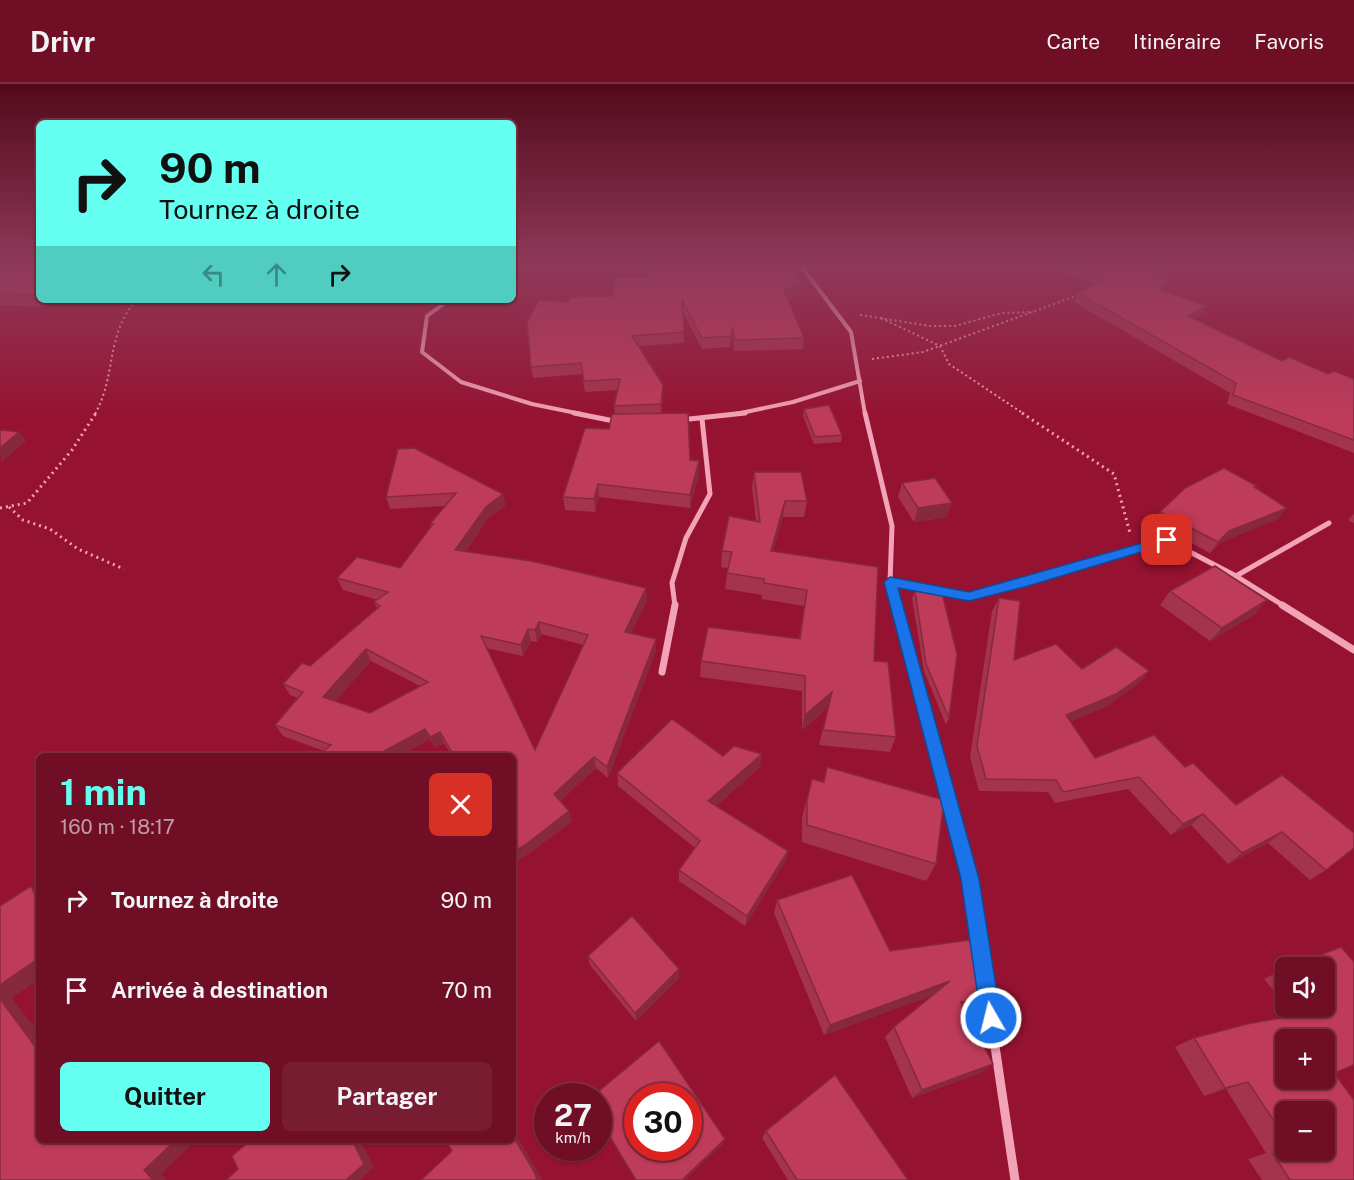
<!DOCTYPE html>
<html lang="fr">
<head>
<meta charset="utf-8">
<style>
	:root { --surface:#700e25; --page:#781c32; --text:#f1f3f6; --muted:#c09ca7; --line:#822e42; --accent:#65fff2 }
	body { margin:0; font-family:"Public Sans",sans-serif; background:var(--page); color:var(--text); height:100vh; display:flex; flex-direction:column; font-size:22px; white-space:nowrap }
	* { box-sizing:border-box; margin:0 }
	p { font-size:20px; color:var(--muted) }
	.icon { flex:none; width:33px; height:33px; fill:none; stroke:currentColor; stroke-width:2; stroke-linecap:round; stroke-linejoin:round }
	.map { position:relative; flex:1; overflow:hidden }
	.details { position:absolute; left:36px; top:669px; width:480px; height:390px; display:flex; flex-direction:column; background:var(--surface); border-radius:9px; box-shadow:0 2px 4px #0004,0 0 0 2px var(--line) }
	.details>* { flex:none }
	.top-card { position:absolute; left:36px; top:36px; width:480px; height:183px; border-radius:9px; box-shadow:0 2px 4px #0004,0 0 0 2px var(--line); background:#65fff2; color:#111; overflow:hidden }
	.tools { position:absolute; left:1275px; top:873px; display:grid; gap:12px }
	.tools a { display:grid; place-items:center; width:60px; height:60px; border-radius:9px; background:var(--surface); box-shadow:0 2px 4px #0004,0 0 0 2px var(--line); font-size:30px }
	.speed { position:absolute; left:534px; top:999px; display:flex; gap:12px; font-size:30px; font-weight:700; text-align:center }
	.speed>* { display:grid; place-content:center; width:78px; height:78px; border-radius:50%; background:var(--surface); box-shadow:0 2px 4px #0004,0 0 0 2px var(--line); line-height:1 }
	.speed small { font-size:15px; font-weight:400 }
	.speed .limit { border:9px solid #d22; background:#fff; color:#111 }
	.pin { position:absolute; display:grid; place-items:center; width:51px; height:51px; color:#fff; margin:-26px; border-radius:12px; box-shadow:0 3px 9px #0006 }
	.me { position:absolute; width:66px; margin:-33px; rotate:352deg; stroke-linejoin:round; filter:drop-shadow(0 0 4px #0008) }
	.turn { display:flex; align-items:center; gap:21px; height:126px; padding:0 24px; font-size:27px }
	.turn .icon { width:78px; height:78px; stroke-width:2.5 }
	.turn b { display:block; font-size:42px; line-height:51px }
	.lanes { display:flex; align-items:center; height:57px; padding:0 24px; background:#0003; justify-content:center; gap:30px; direction:ltr }
	.lanes .off { opacity:.35 }
	.round { display:grid; place-items:center; flex:none; width:63px; height:63px; border-radius:9px; background:var(--page) }
	.headline { display:flex; align-items:center; justify-content:space-between; height:102px; padding:0 24px }
	h1 { font-size:36px; font-weight:700; line-height:45px; color:var(--accent) }
	.button { display:flex; gap:12px; margin-top:auto; padding:12px 24px }
	.button a { flex:1; height:69px; border-radius:9px; background:var(--accent); color:#111; font-size:24px; font-weight:700; line-height:69px; text-align:center }
	.button a+a { background:var(--page); color:var(--text) }
	ul { padding:0; list-style:none }
	li { display:flex; align-items:center; gap:18px; height:90px; padding:0 24px }
	li div { flex:1 }
	li b { display:block; font-size:22px }
	li em { font-style:normal }
	header { display:flex; align-items:center; gap:36px; box-sizing:border-box; height:84px; padding:0 30px; background:var(--surface); border-bottom:2px solid var(--line) }
	header strong { font-size:28px }
	nav { display:flex; gap:33px; margin-inline-start:auto; font-size:21px }
	.map>svg:first-child { display:block }
</style>
</head>
<body>
<header>
<strong>Drivr</strong>
<nav><a>Carte</a><a>Itinéraire</a><a>Favoris</a></nav>
</header>
<div class="map">
<svg width="1354" height="1096" viewBox="0 0 1354 1096">
	<rect width="100%" height="100%" fill="#961231"/>
	<g fill="none" stroke-linecap="round" stroke-linejoin="round">
		<!-- path-far1 -->
		<g stroke="#f3a3b7" stroke-width="2" stroke-dasharray="2 3" stroke-linecap="butt">
			<path d="M860,231L930,242H955L1002,229L1033,228"/>
			<path d="M881,234L940,262L949,280L1024,330"/>
			<path d="M872,275L923,268L1081,210"/>
			<path d="M95,330C117,290 105,253 136,216"/>
		</g>
		<!-- path -->
		<g stroke="#f3a3b7" stroke-width="3" stroke-dasharray="2 4" stroke-linecap="butt">
			<path d="M1022,329L1114,390L1130,449"/>
			<path d="M9,423L23,436L50,445L78,465L124,485"/>
			<path d="M0,424L27,419L72,366L96,329"/>
		</g>
		<!-- street-far3 -->
		<g stroke="#f3a3b7" stroke-width="4">
			<path d="M801,182L851,248L865,330"/>
			<path d="M449,216L427,232L422,268L461,298L532,320L581,330"/>
			<path d="M736,330L793,318L860,297"/>
		</g>
		<!-- street-far2 -->
		<g stroke="#f3a3b7" stroke-width="5">
			<path d="M574,329L619,338"/>
			<path d="M865,329L892,442L890,498L896,522"/>
			<path d="M680,336L745,329"/>
			<path d="M1236,492L1329,439"/>
			<path d="M890,498L969,512L1028,498L1167,456L1236,492L1284,522"/>
			<path d="M675,522L672,499L686,454L710,410L702,335"/>
		</g>
		<!-- street-far1 -->
		<g stroke="#f3a3b7" stroke-width="7">
			<path d="M896,521L964,772"/>
			<path d="M1282,521L1354,566"/>
			<path d="M662,588L675,521"/>
		</g>
		<!-- street -->
		<path stroke="#f3a3b7" stroke-width="9" d="M963,770L970,795L1015,1096"/>
	</g>
	<!-- wall -->
	<g fill="#a4334d" fill-rule="evenodd">
		<path d="M0,182H39V216H53L43,223L0,221Z"/>
		<path d="M643,182H788L802,200L801,211L788,215L804,254L803,265L734,267L733,254L730,263L702,265L683,228L684,259L639,262L663,313L661,329L699,390L690,424L599,413L595,428L565,426L563,413L609,345L615,330L614,322L618,306L585,308L582,290L533,294L531,283L568,218L613,212L646,193Z"/>
		<path d="M1046,182H1156L1170,186L1165,195L1163,196L1164,206L1206,222L1201,231L1194,235L1282,277L1328,290L1354,295V369L1227,320L1230,309L1074,218L1078,209L1094,200Z"/>
		<path d="M804,325L842,351L841,358L814,360L803,332Z"/>
		<path d="M398,365L503,410L505,422L488,434L466,467L646,504L647,516L631,549L656,555V566L608,694L596,684L560,717L572,737L528,770L513,672H452L444,659L435,664L430,655L324,667L283,652L275,641L298,614L290,611L283,600L310,582L377,524L374,518L378,516L343,506L337,494L400,484L431,443L430,440L445,422L390,425L386,413ZM541,550L584,561L535,666L486,564L523,572L531,557L537,558ZM371,577L420,602L370,629L335,617Z"/>
		<path d="M754,388L807,417L804,433H783L773,467L874,577L896,653L890,668L819,661L828,623L802,646V607L700,593L701,577L799,555L804,522L762,515V511L725,505L728,484L721,483L722,467L756,437L752,404Z"/>
		<path d="M902,399L947,433L914,438L898,413Z"/>
		<path d="M1257,402L1255,404L1278,435L1221,458L1210,469L1153,439L1160,428Z"/>
		<path d="M1354,430V439L1348,436Z"/>
		<path d="M915,507L949,634L946,641L924,587L912,514Z"/>
		<path d="M1170,507L1255,530L1210,557L1160,521Z"/>
		<path d="M999,514L1014,576L1082,585L1149,587L1139,599L1107,622L1070,638L1095,674L1185,683L1236,721L1282,691L1326,786L1310,796L1268,759L1228,780L1191,741L1171,751L1128,705L1055,719L1048,708L979,707L970,673L992,527Z"/>
		<path d="M723,672L760,683L716,722L788,767L785,778L745,842L679,797V786L695,764L618,702L617,689Z"/>
		<path d="M827,683L936,780L926,797L802,758V734L812,695L823,698Z"/>
		<path d="M777,816L991,914L980,924L965,927L993,980L980,989L912,1014L885,953L894,943L933,911L824,951L774,829Z"/>
		<path d="M1341,863L1334,989L1354,1096H1262L1248,1075L1266,1069L1226,1005L1204,1012L1175,963L1194,954L1293,932L1286,922H1324ZM1286,1028L1324,1066H1286Z"/>
		<path d="M588,872L679,885V894L636,937L590,881Z"/>
		<path d="M1286,884V922L1264,895Z"/>
		<path d="M766,1047L908,1096H788L762,1054Z"/>
	</g>
	<!-- shaded-wall -->
	<g fill="#86293f">
		<path d="M1170,186L1165,195L1151,203L1156,194Z"/>
		<path d="M1168,198L1163,207L1157,204Z"/>
		<path d="M802,200L801,211L783,217L784,206Z"/>
		<path d="M39,209V216H53L43,223L35,211Z"/>
		<path d="M1206,222L1201,231L1183,241L1188,232Z"/>
		<path d="M733,243V254L730,263L731,252Z"/>
		<path d="M663,301V313L661,331V320Z"/>
		<path d="M19,348L26,357L1,379L0,364Z"/>
		<path d="M699,377V390L690,424V411Z"/>
		<path d="M598,400L599,413L595,428L594,415Z"/>
		<path d="M503,410L505,422L488,434L459,477L455,466L486,423Z"/>
		<path d="M785,417L783,433L769,483L771,467Z"/>
		<path d="M952,419L947,433L914,438L918,424Z"/>
		<path d="M1287,424L1278,435L1221,458L1210,469L1218,458L1229,447Z"/>
		<path d="M646,504L647,516L626,559L625,548Z"/>
		<path d="M1267,516L1255,530L1210,557L1222,544Z"/>
		<path d="M539,538L541,550L537,558L535,546Z"/>
		<path d="M528,545L531,557L523,572L521,561Z"/>
		<path d="M656,555V566L608,694L607,683Z"/>
		<path d="M366,565L371,577L329,624L323,613Z"/>
		<path d="M1149,587L1139,599L1107,622L1058,643L1066,631Z"/>
		<path d="M832,608L828,623L802,646L805,631Z"/>
		<path d="M425,645L430,655L400,672H375Z"/>
		<path d="M440,648L444,659L435,664L430,653Z"/>
		<path d="M762,670L760,683L708,729V717Z"/>
		<path d="M594,673L596,684L557,720L554,710Z"/>
		<path d="M569,727L572,737L528,770L513,780V768Z"/>
		<path d="M1203,730L1191,741L1171,751L1183,740Z"/>
		<path d="M1282,748L1268,759L1228,780L1242,769Z"/>
		<path d="M788,767L785,778L745,842L747,832Z"/>
		<path d="M31,802L39,807V819Z"/>
		<path d="M39,874V895L12,914L39,949V963L34,961L0,915V901Z"/>
		<path d="M679,885V894L636,937L635,929Z"/>
		<path d="M950,897L939,909L824,951L830,941Z"/>
		<path d="M993,980L980,989L912,1014L922,1006Z"/>
		<path d="M1248,998L1204,1012L1225,1004Z"/>
		<path d="M513,1046L541,1093L542,1096H537L513,1052Z"/>
		<path d="M725,1055L723,1060L685,1096H682Z"/>
		<path d="M176,1056H196L161,1090L167,1096H153L144,1086Z"/>
		<path d="M352,1056H360L374,1083L360,1096H346Z"/>
	</g>
	<!-- building -->
	<g fill="#bf3b5a" stroke="#86293f" stroke-width="1.5" fill-rule="evenodd">
		<path d="M0,182H39V209L35,211L0,210Z"/>
		<path d="M646,182H788L802,200L784,206L804,254L735,256L733,243L731,252L702,254L682,216L684,248L632,252L663,301L661,320L614,322L620,295L584,297L581,279L531,283L527,238L539,216L568,218L570,213L613,212L614,194L649,193Z"/>
		<path d="M1072,182H1156L1170,186L1156,194L1168,198L1157,204L1206,222L1188,232L1282,277L1289,273L1328,290L1334,287L1354,295V356L1233,311L1236,299L1078,209L1106,195Z"/>
		<path d="M829,321L842,351L815,353L804,325Z"/>
		<path d="M688,329L690,376L699,377L690,411L598,400L594,415L563,413L585,344L609,345L612,330Z"/>
		<path d="M0,346L19,348L0,364Z"/>
		<path d="M414,364L503,410L486,423L455,466L531,477L646,504L625,548L656,555L607,683L594,673L554,710L569,727L525,761L513,768V672H454L440,648L430,653L425,645L375,672H317L331,661L275,641L303,608L283,600L302,579L310,582L380,522L374,518L388,508L337,494L357,473L400,484L433,440H430L456,409L386,413L398,365ZM539,538L588,551L535,666L481,552L521,561L528,545L535,546ZM366,565L428,598L370,629L323,613Z"/>
		<path d="M1224,384L1257,402L1254,403L1287,424L1229,447L1218,458L1160,428L1185,404Z"/>
		<path d="M754,388H801L807,417H785L771,467L878,483L874,577L888,578L896,653L823,646L832,608L805,631V592L701,577L708,543L800,555L807,506L764,499V495L727,489L732,468L722,467L729,432L760,438Z"/>
		<path d="M935,394L952,419L918,424L902,399Z"/>
		<path d="M1215,482L1267,516L1222,544L1170,507Z"/>
		<path d="M915,507L942,509L957,570L949,634L926,580Z"/>
		<path d="M999,514L1020,517L1014,576L1056,560L1082,585L1116,563L1149,587L1116,610L1066,631L1095,674L1154,651L1185,683L1193,679L1236,721L1282,691L1354,749V764L1326,786L1282,748L1242,769L1203,730L1183,740L1139,693L1063,708L1056,696L986,695L977,662Z"/>
		<path d="M672,635L723,672L734,662L762,670L708,717L788,767L747,832L679,786L700,757L617,689Z"/>
		<path d="M827,683L944,716L936,780L807,741V716L812,695L824,698Z"/>
		<path d="M852,791L890,867L969,856L991,914L961,918L993,980L922,1006L894,943L950,897L830,941L777,816Z"/>
		<path d="M31,802L39,819V874L0,901V822Z"/>
		<path d="M632,832L679,885L635,929L588,872Z"/>
		<path d="M1341,863L1354,878V981L1334,989L1354,1016V1096H1290L1273,1070L1286,1066H1324V1028H1286V1055L1248,998L1225,1004L1194,954L1247,940L1321,927L1317,922H1324V884H1287ZM1286,956H1324V994H1286Z"/>
		<path d="M0,915L34,961L39,956V1056H176L144,1086L153,1096H0Z"/>
		<path d="M659,957L725,1055L682,1096H636L598,1033V1012H593ZM638,1012H688V1064H638Z"/>
		<path d="M835,991L908,1096H797L766,1047Z"/>
		<path d="M513,1052L535,1089L537,1096H421L452,1067L445,1056H513Z"/>
		<path d="M251,1056H352L364,1080L346,1096H226L238,1085L232,1072Z"/>
	</g>
	<!-- sky -->
	<linearGradient id="sky" x2="0" y2="1"><stop stop-color="#520a1b"/><stop offset="0.54" stop-color="#8f395a"/><stop offset="1" stop-color="#8f395a" stop-opacity="0"/></linearGradient>
	<rect width="1354" height="335" fill="url(#sky)"/>
	<!-- route -->
	<path fill="#1a73e8" stroke="#114b97" stroke-width="1.5" d="M1167,452L1173,456L1171,459L1028,502L969,517L898,504L979,795L1001,934L998,941L991,944L984,941L981,934L961,795L884,498L890,493L969,508Z"/>
</svg>
<div class="tools">
<a><svg class="icon" aria-label="sound" viewBox="0 0 24 24"><path d="M4 9h4l5-4v14l-5-4H4zM17 9q2 3 0 6"/></svg></a>
<a>+</a>
<a>−</a>
</div>
<div class="speed"><div>27<small>km/h</small></div><div class="limit">30</div></div>
<div class="pin" style="left:1167px;top:456px;background:#d93025"><svg class="icon" aria-label="arrive" viewBox="0 0 24 24"><path d="M6 21V4h12l-3 4 3 4H6"/></svg></div>
<svg class="me" style="left:991px;top:934px" viewBox="-20 -20 40 40"><circle r="17" fill="#1a73e8" stroke="#fff" stroke-width="3"/><path d="M0-11L8 9 0 5-8 9z" fill="#fff"/></svg>
<div class="top-card">
<div class="turn"><svg class="icon" aria-label="right" viewBox="0 0 24 24"><path d="M7 20v-9h11M14 6l5 5-5 5"/></svg><div><b>90 m</b>Tournez à droite</div></div>
<div class="lanes"><svg class="icon off" aria-label="left" viewBox="0 0 24 24"><path d="M17 20v-9H6M10 6l-5 5 5 5"/></svg><svg class="icon off" aria-label="ahead" viewBox="0 0 24 24"><path d="M12 20V5M6 11l6-6 6 6"/></svg><svg class="icon" aria-label="right" viewBox="0 0 24 24"><path d="M7 20v-9h11M14 6l5 5-5 5"/></svg></div>
</div>
<section class="details">
<div class="headline"><div><h1>1 min</h1><p>160 m · 18:17</p></div><a class="round" style="background:#d93025;color:#fff"><svg class="icon" aria-label="close" viewBox="0 0 24 24"><path d="M6 6l12 12M18 6L6 18"/></svg></a></div>
<ul>
<li><svg class="icon" aria-label="right" viewBox="0 0 24 24"><path d="M7 20v-9h11M14 6l5 5-5 5"/></svg><div><b>Tournez à droite</b></div><em>90 m</em></li>
<li><svg class="icon" aria-label="arrive" viewBox="0 0 24 24"><path d="M6 21V4h12l-3 4 3 4H6"/></svg><div><b>Arrivée à destination</b></div><em>70 m</em></li>
</ul>
<div class="button"><a>Quitter</a><a>Partager</a></div>
</section>
</div>
</body>
</html>
